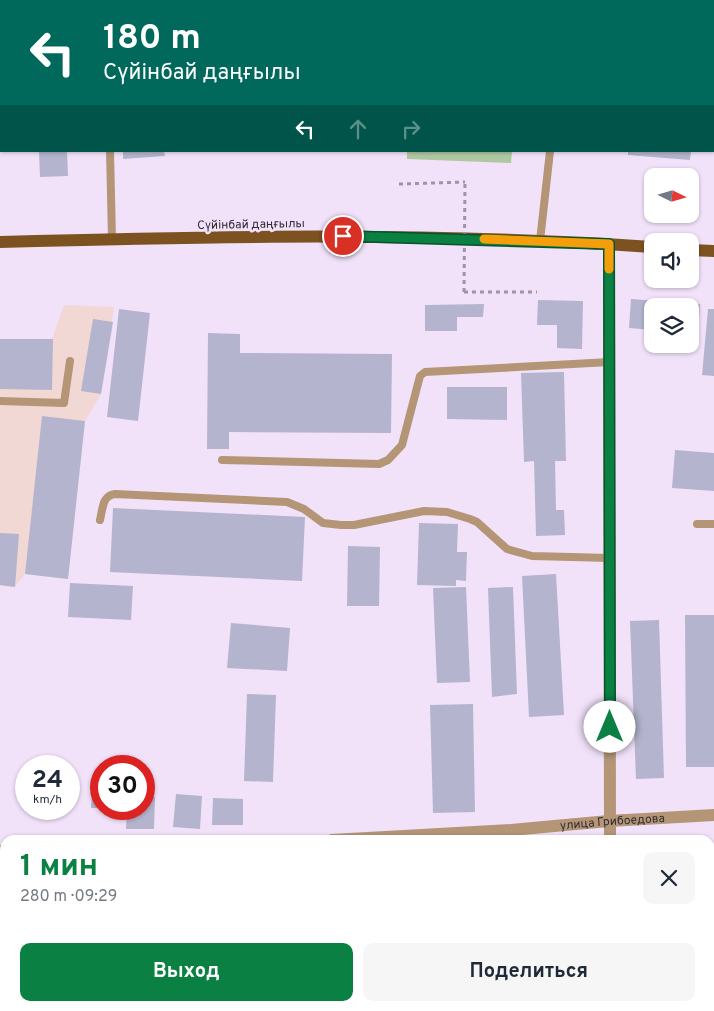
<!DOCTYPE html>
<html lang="ru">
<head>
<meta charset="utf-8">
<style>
	:root { --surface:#fff; --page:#f6f6f7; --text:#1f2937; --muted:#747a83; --accent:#0b8043 }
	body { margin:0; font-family:Overpass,sans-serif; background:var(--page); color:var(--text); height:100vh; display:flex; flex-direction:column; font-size:19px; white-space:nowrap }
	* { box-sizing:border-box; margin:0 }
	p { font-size:16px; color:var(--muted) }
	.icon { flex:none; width:28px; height:28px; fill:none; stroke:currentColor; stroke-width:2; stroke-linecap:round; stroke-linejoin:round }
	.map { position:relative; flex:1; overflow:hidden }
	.details { position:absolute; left:0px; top:835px; width:715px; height:176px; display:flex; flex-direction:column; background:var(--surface); border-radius:15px 15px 0 0; box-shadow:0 1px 4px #0004 }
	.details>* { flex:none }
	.top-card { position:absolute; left:0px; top:0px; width:715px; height:152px; box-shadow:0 1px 4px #0004; background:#00695c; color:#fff; overflow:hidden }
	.needle { width:32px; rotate:95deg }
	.buttons { position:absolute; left:644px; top:168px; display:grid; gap:10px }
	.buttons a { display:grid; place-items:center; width:55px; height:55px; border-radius:10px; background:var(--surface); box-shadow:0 1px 4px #0004; font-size:25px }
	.speed { position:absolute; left:15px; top:755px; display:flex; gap:10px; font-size:25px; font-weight:700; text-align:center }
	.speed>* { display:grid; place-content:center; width:65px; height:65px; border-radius:50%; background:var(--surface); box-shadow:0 1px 4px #0004; line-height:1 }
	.speed small { font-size:12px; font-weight:400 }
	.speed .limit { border:8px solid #d22; background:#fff; color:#111 }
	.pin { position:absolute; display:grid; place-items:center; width:42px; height:42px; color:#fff; margin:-21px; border:2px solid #fff; border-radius:50%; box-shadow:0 1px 5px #0007 }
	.me { position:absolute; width:55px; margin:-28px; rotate:0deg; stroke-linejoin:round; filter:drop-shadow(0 0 4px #0008) }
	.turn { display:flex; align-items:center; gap:18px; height:105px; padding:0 20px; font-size:22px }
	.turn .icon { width:65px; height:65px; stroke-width:2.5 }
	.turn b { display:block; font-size:35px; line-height:42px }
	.lanes { display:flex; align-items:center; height:48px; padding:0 20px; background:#0003; justify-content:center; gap:25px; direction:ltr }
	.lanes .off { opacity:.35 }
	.round { display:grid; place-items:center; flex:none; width:52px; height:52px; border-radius:10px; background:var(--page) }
	.summary { display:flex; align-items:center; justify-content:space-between; height:85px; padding:0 20px }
	h1 { font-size:30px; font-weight:700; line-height:38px; color:var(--accent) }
	.primary-button { display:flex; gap:10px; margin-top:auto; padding:10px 20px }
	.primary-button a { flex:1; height:58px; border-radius:10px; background:var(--accent); color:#fff; font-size:20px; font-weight:700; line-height:58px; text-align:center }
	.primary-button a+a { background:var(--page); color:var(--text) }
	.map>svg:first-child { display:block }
</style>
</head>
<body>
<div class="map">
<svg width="714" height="1011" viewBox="0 0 714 1011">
	<rect width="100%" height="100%" fill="#f1e2fa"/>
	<!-- commercial -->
	<path fill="#f2d8d4" d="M64,305L114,307L101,394L85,421L68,579L25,574L15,587L0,586V339H52Z"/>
	<!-- green -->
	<path fill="#b0c8a2" d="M407,151H512L511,163L407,159Z"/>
	<!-- building -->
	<g fill="#b4b4ce">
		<path d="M39,151H67L68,176L40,177Z"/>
		<path d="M123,151H164L165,156L123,159Z"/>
		<path d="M628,151H691L690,160L628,155Z"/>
		<path d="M631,299L700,304L698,333H690V306H652V330L629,328Z"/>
		<path d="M538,300L583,301L582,349L557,348V325H537Z"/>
		<path d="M484,304L483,317H457V331H425V305Z"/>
		<path d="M119,309L150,313L138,421L107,417Z"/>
		<path d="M708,309H714V376L702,375Z"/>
		<path d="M93,319L113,322L101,394L81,391Z"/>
		<path d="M208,333L240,334V353L392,354L391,433L229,432V449H207Z"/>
		<path d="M0,339H53L52,390L0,389Z"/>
		<path d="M564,372L566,461H555L556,510H564L565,535L536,536L534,461L524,462L521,373Z"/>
		<path d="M447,387H507V420L447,419Z"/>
		<path d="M42,416L85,421L68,579L25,574Z"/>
		<path d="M675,450L714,453V491L672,488Z"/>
		<path d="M113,508L305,517L302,581L110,572Z"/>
		<path d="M419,523L458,524L457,552H467L466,581L456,580V586L417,585Z"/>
		<path d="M0,533L19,534L15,587L0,585Z"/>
		<path d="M348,546L380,547L379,606H347Z"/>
		<path d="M556,574L564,715L529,717L522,576Z"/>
		<path d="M70,583L133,586L131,620L68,617Z"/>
		<path d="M466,587L470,682L437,683L433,588Z"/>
		<path d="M513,587L517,694L492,697L488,588Z"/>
		<path d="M685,615H714V767H686Z"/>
		<path d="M659,620L664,778L636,779L630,621Z"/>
		<path d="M231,623L290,628L287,671L227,668Z"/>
		<path d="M247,694L276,695L273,782L244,781Z"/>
		<path d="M473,704L475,812L433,813L430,705Z"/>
		<path d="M92,794L101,795V808H91Z"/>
		<path d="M176,794L202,796L200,829L173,827Z"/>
		<path d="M144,796L155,797L154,829H126L127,809H144Z"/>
		<path d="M213,798L243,799V825H212Z"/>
		<rect x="710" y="860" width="4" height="44"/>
		<path d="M710,928H714V955L710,956Z"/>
		<path d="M620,1006H649L650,1011H620Z"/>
	</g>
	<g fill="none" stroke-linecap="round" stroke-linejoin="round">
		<!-- path -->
		<g stroke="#9e94a5" stroke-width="3" stroke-dasharray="4 4" stroke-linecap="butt">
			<path d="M399,184L465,182"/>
			<path d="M464,292H537"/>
		</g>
		<!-- service -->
		<g stroke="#b49676" stroke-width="8">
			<path d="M133,0L136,1"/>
			<path d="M567,1V0"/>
			<path d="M110,151L112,239"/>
			<path d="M540,241L550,151"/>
			<path d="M0,401L64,403L70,361"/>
			<path d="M222,460L379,464L388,460L402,445L420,376L425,372L610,362"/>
			<path d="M100,520C103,508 102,496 115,494L287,502L304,509L323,523L341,525H354L424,511L447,512L470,519L477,522L507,549L532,556L610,558"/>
			<path d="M697,524H714"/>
		</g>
		<!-- minor -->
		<g stroke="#b49676" stroke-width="12">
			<path d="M609,244L610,840"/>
			<path id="s1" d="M332,840L511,830L609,821L714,815"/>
			<path d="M0,851H5"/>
			<path d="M710,971H714"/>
			<path d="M611,1006V1011"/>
			<path d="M239,1011L244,1009L470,1006"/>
		</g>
		<!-- primary -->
		<g stroke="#7c5320" stroke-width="12">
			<path d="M0,242C217,236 435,232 652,247"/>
			<path d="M690,250L714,251"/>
		</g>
		<!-- rail -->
		<path stroke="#69616f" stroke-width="4" stroke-dasharray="2.5 5" stroke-linecap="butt" d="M317,0L319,1"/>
		<!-- path-bridge -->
		<path stroke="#9e94a5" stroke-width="3" stroke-dasharray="4 4" stroke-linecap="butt" d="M464,292L465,182"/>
	</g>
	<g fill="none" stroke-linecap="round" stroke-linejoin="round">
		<defs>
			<path id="route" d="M343,236L609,244L610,727"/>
		</defs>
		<!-- route casing -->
		<use href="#route" stroke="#07532c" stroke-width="12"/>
		<!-- route -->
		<use href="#route" stroke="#0b8043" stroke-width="9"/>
		<!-- slow -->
		<path stroke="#f59e0b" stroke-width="9" d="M484,239L609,244V269"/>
	</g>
	<g text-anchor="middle" stroke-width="5" stroke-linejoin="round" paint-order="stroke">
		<!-- street labels -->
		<g font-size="12" fill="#302b34" stroke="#f1e2fa">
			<text transform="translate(251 224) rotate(-1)" y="4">Сүйінбай даңғылы</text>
			<text dy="4" stroke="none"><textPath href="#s1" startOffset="281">улица Грибоедова</textPath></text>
		</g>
	</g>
</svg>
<div class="buttons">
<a><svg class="needle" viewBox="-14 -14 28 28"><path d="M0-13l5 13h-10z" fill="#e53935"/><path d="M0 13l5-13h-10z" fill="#747a83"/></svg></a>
<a><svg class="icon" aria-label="sound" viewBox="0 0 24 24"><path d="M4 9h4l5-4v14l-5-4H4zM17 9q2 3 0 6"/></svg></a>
<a><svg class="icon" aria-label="layers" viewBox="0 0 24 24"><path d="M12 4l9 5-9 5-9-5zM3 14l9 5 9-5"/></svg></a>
</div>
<div class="speed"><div>24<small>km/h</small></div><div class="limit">30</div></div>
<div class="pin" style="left:343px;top:236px;background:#d93025"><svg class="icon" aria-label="arrive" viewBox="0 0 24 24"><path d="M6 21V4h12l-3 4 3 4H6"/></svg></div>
<svg class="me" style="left:610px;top:727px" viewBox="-20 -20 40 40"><circle r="19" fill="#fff"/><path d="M0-13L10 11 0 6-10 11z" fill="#0b8043"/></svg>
<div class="top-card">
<div class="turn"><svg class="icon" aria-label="left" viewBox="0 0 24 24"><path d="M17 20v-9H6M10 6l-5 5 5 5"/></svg><div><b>180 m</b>Сүйінбай даңғылы</div></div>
<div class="lanes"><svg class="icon" aria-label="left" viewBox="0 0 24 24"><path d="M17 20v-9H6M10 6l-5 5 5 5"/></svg><svg class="icon off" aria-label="ahead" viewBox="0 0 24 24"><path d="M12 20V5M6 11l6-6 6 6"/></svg><svg class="icon off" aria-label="right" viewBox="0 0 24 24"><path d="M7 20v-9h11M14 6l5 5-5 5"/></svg></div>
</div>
<section class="details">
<div class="summary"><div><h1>1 мин</h1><p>280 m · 09:29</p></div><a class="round"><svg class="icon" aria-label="close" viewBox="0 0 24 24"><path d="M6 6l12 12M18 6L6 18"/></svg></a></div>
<div class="primary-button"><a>Выход</a><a>Поделиться</a></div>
</section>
</div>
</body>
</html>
